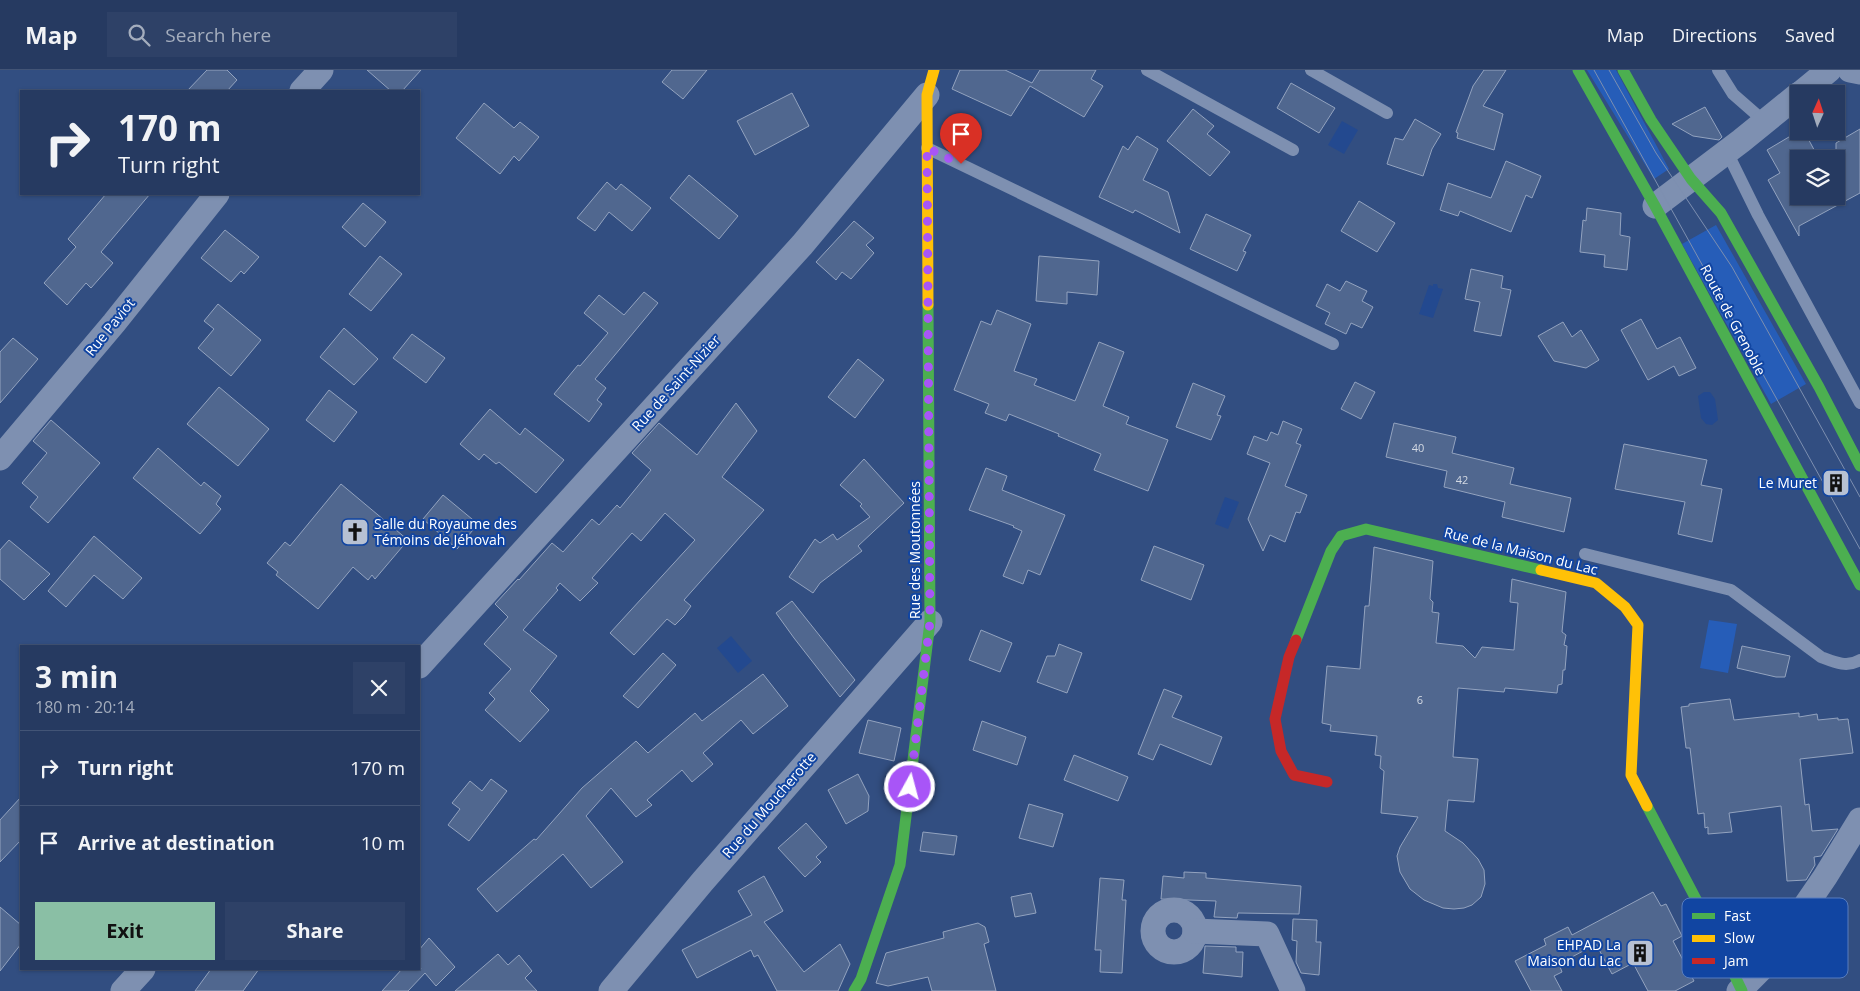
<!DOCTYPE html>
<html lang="en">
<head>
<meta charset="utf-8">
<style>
	:root { --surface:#263a61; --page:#2e4167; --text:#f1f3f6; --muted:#a4adbd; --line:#425476; --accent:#8abfa5 }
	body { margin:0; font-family:"Open Sans",sans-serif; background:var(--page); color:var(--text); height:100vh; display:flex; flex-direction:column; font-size:19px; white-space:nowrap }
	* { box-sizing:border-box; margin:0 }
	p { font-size:16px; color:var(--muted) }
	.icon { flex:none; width:28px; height:28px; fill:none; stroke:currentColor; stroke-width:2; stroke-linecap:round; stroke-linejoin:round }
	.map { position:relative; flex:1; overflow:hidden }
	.side { position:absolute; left:20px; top:575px; width:400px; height:325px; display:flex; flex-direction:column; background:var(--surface); border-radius:0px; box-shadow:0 1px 4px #0004,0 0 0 1px var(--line) }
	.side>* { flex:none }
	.guide { position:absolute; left:20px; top:20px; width:400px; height:105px; border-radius:0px; box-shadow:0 1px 4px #0004,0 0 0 1px var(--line); background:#263a61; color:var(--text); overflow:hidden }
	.needle { width:32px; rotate:3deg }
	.fabs { position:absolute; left:1790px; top:15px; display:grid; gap:10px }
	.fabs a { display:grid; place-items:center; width:55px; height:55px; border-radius:0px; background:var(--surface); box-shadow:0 1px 4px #0004,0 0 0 1px var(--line); font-size:25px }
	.pin { position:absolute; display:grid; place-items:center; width:42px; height:42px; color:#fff; margin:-51px -21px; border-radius:50% 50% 50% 0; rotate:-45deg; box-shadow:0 0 5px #0007 }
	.pin .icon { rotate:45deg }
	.me { position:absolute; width:55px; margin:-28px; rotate:7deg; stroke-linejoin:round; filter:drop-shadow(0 0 4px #0008) }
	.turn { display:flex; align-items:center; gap:18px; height:105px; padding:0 15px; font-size:22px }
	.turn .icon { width:65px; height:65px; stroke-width:2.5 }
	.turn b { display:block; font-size:35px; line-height:42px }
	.round { display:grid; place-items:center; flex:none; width:52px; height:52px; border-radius:0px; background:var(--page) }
	.headline { display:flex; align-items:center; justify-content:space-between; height:85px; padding:0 15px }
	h1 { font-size:30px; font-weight:700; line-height:38px }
	.button { display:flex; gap:10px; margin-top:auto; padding:10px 15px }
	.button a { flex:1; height:58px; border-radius:0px; background:var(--accent); color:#111; font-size:20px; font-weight:700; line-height:58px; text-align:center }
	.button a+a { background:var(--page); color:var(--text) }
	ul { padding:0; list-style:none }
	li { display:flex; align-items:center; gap:15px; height:75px; padding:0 15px; border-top:1px solid var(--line) }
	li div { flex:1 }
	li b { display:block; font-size:19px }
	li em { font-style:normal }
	header { display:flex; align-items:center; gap:30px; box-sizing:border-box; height:70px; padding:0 25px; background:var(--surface); border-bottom:1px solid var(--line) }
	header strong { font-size:24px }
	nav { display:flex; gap:28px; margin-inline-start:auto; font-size:18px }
	.search { width:350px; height:45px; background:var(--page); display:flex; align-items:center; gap:12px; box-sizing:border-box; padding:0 18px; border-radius:0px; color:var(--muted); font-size:19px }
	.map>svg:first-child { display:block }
</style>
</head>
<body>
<header>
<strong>Map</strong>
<div class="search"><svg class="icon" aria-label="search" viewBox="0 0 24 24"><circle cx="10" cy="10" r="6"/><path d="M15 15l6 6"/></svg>Search here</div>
<nav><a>Map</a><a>Directions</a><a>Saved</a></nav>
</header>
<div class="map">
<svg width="1860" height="921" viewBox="0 0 1860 921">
	<rect width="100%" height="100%" fill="#324e81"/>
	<!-- green -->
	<g fill="#265db8">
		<path d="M1587,0H1616L1669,99L1654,109Z"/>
		<path d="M1716,155L1806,314L1771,334L1682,174Z"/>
		<path d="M1709,550L1737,554L1728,603L1700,598Z"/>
	</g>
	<!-- water -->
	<g fill="#23498f">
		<path d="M1342,51L1358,60L1344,84L1328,75Z"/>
		<path d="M1433,214H1437L1438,218L1443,219L1433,248L1419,244L1429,215L1433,216Z"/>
		<path d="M1704,322H1710L1715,329L1718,350L1712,355L1706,354L1701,348L1698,326Z"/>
		<path d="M1225,427L1239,432L1228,459L1215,454Z"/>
		<path d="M731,566L752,591L738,603L717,578Z"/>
	</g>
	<!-- building -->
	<g fill="#50678f" stroke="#93a3bf">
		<path d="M207,0H227L237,10L227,21H187Z"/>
		<path d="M367,0H421L402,21H391Z"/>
		<path d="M672,0H707L683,29L662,12Z"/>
		<path d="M960,0H1005L1032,13L1040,0H1096L1091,9L1103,16L1084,47L1030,16L1011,46L952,19Z"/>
		<path d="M1484,0H1506L1483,36L1503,44L1494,80L1457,68L1458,63L1456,62L1473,16Z"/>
		<path d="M1291,13L1335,38L1319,63L1277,38Z"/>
		<path d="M792,23L809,56L755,85L737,51Z"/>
		<path d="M484,33L514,58L520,52L539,67L519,91L514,86L500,104L456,68Z"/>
		<path d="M1705,37L1722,67L1719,70L1693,66L1672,54Z"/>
		<path d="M1193,39L1214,56L1207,64L1230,82L1210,106L1167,71Z"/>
		<path d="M1415,49L1441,64L1432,79L1423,106L1387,94L1395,68L1403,70Z"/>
		<path d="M1860,59V123L1799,156V166L1768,110L1780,103L1767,80L1799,61H1804L1819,89H1799V126H1836V73Z"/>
		<path d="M1137,66L1158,79L1143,110L1168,122L1180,163L1135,140L1133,143L1099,127L1123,76L1128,80Z"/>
		<path d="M1506,91L1541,106L1532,128L1526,125L1511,162L1460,141L1458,146L1440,140L1448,113L1491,128Z"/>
		<path d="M689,105L738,146L719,169L670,128Z"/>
		<path d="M607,112L616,120L621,114L651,138L632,161L609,142L595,161L577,148Z"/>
		<path d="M106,124H150L101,182L113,193L91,218L86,213L67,235L44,213L76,177L68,169Z"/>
		<path d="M1359,131L1395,153L1377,182L1341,161Z"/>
		<path d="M363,133L386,152L365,177L342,157Z"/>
		<path d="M1587,138L1621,143L1620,165L1630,167L1627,200L1604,197L1605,185L1580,182L1583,150L1586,151Z"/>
		<path d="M1206,144L1251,165L1243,181L1246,182L1237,201L1190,179Z"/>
		<path d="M854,151L874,168L866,175L874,183L851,209L842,202L836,210L816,192Z"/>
		<path d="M225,160L259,187L244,204L241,201L231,212L201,188Z"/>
		<path d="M380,186L402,204L371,241L349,224Z"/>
		<path d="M1039,186L1099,191L1097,225L1067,222V234L1036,231Z"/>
		<path d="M1471,199L1503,206L1501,218L1511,220L1501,266L1474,261L1480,232L1465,229Z"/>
		<path d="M1346,211L1367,221L1362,231L1373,237L1362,258L1351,253L1346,264L1325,254L1330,243L1316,236L1327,214L1340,221Z"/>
		<path d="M644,222L658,233L595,309L606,318L597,330L602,334L589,352L554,324L578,295L580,296L608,263L584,243L599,225L624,245Z"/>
		<path d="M218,234L261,270L231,306L198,278L214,259L204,251Z"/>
		<path d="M997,240L1031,254L1014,301L1037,309L1034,315L1075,331L1099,272L1124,282L1103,336L1129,347L1126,354L1168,370L1148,421L1094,400L1101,384L1058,366L1059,364L1009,344L1006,351L985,343L989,334L954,320L981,251L991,255Z"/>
		<path d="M1641,249L1657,279L1680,267L1696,298L1679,306L1674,296L1648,310L1621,260Z"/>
		<path d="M1563,252L1572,267L1581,260L1599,290L1586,298L1554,291L1538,266Z"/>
		<path d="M344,258L378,289L354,315L320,287Z"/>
		<path d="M412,264L445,288L426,313L393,288Z"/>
		<path d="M13,268L38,289L0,333V282Z"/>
		<path d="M858,289L884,310L855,348L828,327Z"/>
		<path d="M1355,312L1375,322L1361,349L1341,339Z"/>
		<path d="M1193,313L1225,326L1217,345L1221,346L1211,370L1176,357Z"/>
		<path d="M219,317L269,359L238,396L187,354Z"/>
		<path d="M329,320L357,342L334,372L306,350Z"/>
		<path d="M736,333L757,361L722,407L764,440L684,530L691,536L684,546L675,555L667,549L634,585L610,563L695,470L665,443L641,471L632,463L592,508L598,513L580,531L560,513L556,518L558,520L523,560L557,586L530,621L549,640L520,672L485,640L495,629L489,623L511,599L484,574L508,547L495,534L518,509L519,510L552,473L563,482L592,449L599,455L617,435L620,438L651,400L632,383L659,353L697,385Z"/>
		<path d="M490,339L520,365L525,358L564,390L536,423L499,392L496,394L484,384L479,390L460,374Z"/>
		<path d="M51,350L100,393L48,453L30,437L38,427L22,413L47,383L33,371Z"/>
		<path d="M1283,351L1302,359L1296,373L1301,375L1285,416L1307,425L1300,443L1296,442L1285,472L1270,465L1263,481L1248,449L1270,393L1247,384L1254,366L1267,371L1271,362L1278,365Z"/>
		<path d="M1394,353L1456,367L1452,383L1514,398L1510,414L1571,428L1564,462L1502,447L1505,432L1444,417L1447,401L1386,387Z"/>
		<path d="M1624,374L1707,390L1701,415L1722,419L1712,472L1678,464L1685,432L1615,419Z"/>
		<path d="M158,378L201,416L204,412L221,426L216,434L221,439L200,464L133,408Z"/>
		<path d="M864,389L904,433L858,476L862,481L820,513L813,523L789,507L815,469L820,473L833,464L837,470L870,447L860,436L862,434L840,415Z"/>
		<path d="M986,398L1007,406L1002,420L1065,445L1040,505L1028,500L1023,514L1003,506L1022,461L1013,457L1014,456L969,440Z"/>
		<path d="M341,414L408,470L375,509L372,505L368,510L353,497L318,539L276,505L278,502L267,493L285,472L290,476Z"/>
		<path d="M443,425L478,454L457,479L423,449Z"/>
		<path d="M94,466L142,508L123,529L94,505L66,537L48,521Z"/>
		<path d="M9,470L50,504L24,530L0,509V480Z"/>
		<path d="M1154,476L1204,495L1191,530L1141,510Z"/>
		<path d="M1374,477L1433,491L1430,529L1433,532L1432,542L1439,543L1436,573L1463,576L1475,588L1482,577L1514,580L1518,533L1510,532L1512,509L1566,522L1562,562L1566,565L1564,575L1567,576L1565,600H1563L1562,614L1558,615L1557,623L1505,618L1504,622L1458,618L1453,687L1478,689L1474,732L1448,730L1445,761L1463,773L1478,789L1484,800L1485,814L1481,827L1472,835L1464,838L1454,839L1443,838L1424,830L1410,819L1400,802L1397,786L1400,777L1418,747L1381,743L1384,701L1380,698L1381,686L1375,685L1377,666L1330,661L1331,655L1322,653L1327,596L1360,599L1365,536H1369Z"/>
		<path d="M792,531L855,610L840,627L794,568L776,543Z"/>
		<path d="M981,560L1012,573L1000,602L969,590Z"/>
		<path d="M1059,574L1082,583L1067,623L1037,612L1047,586H1055Z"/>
		<path d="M1742,576L1790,586L1785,607H1776L1737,598Z"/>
		<path d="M663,583L676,595L638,638L623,626Z"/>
		<path d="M763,604L788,636L753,664L741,650L703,683L713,694L692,712L682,700L647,730L652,735L636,747L611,718L586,746L623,792L591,818L563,784L497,842L477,819L534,769L536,770L582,718L636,671L648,683L695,643L702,651Z"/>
		<path d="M1164,619L1182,626L1172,647L1222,667L1211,695L1160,674L1153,690L1138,684Z"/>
		<path d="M1730,629L1734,650L1799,643V647L1817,644L1818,650L1838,648V650L1848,649L1853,683L1800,689L1805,735L1809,734L1812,761L1838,759L1821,786L1814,787L1815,795L1806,810L1787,811L1781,736L1729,743L1732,762L1708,764V757L1705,758L1704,743L1698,744L1690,678H1686L1681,637L1689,636V634Z"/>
		<path d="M868,650L901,658L894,691L859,683Z"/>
		<path d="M982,651L1026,667L1017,695L973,680Z"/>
		<path d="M1074,685L1128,707L1118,731L1064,710Z"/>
		<path d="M858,704L869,726L868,741L846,754L828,720Z"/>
		<path d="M491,709L507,721L469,771L448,755L460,739L452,733L470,711L482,721Z"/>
		<path d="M21,727V770L0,792V750Z"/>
		<path d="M1029,734L1063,744L1053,777L1019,768Z"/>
		<path d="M806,753L827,777L816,787L821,792L805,807L778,778Z"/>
		<path d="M923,762L957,766L954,785L920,781Z"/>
		<path d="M1184,802L1206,803V808L1301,816L1299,844L1238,843L1237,848L1214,847L1216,831L1161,829L1163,806L1184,808Z"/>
		<path d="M764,806L783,841L764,852L804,902L840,874L850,894L838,921H777L758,885L754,887L751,880L697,908L682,880L752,845L738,821Z"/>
		<path d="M1100,808L1124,810L1122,830H1126L1122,903L1100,902L1101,880H1095Z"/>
		<path d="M1653,822L1661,836L1666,834L1682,866L1673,871L1694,911L1675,921H1648L1633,893L1612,904L1596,874L1559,894L1562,902L1554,906L1562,921H1531L1515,891L1546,875L1544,869L1568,857L1572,865Z"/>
		<path d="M1031,823L1036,843L1015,847L1011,827Z"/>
		<path d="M0,837L21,855V874L0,901Z"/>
		<path d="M1293,849L1317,850L1316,872H1321L1319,905L1301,903L1296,892L1297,871L1292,870Z"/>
		<path d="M978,853L985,857L989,872L984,874L996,921H932L928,907L888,916L876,913L886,883L944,868L943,862Z"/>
		<path d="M429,868L455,897L436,916L425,903L408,921H382L402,899H421L419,895V880Z"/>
		<path d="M1205,876L1236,877V882H1243L1242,907L1203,903Z"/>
		<path d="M498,884L508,895L519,885L532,901L525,908L537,921H455Z"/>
		<path d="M211,899H259L243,921H195Z"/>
	</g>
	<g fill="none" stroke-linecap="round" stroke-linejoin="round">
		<!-- lane -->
		<g stroke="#7e90b1" stroke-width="12">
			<path d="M1147,0L1293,80"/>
			<path d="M1311,0L1387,43"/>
			<path d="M1718,0L1733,24L1765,52"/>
			<path d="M927,78L1333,274"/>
			<path d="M1727,82L1758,145L1860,333"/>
			<path d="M1585,484L1731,520L1821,587C1834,592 1847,598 1860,590"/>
		</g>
		<!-- street -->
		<g stroke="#7e90b1" stroke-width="25">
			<path d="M1850,0L1860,2"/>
			<path d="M302,21L321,0"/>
			<path d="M1800,24L1829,0"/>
			<path d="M1655,136L1741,71L1799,24"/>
			<path d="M0,388L114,253L217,124"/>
			<path d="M419,596L802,175L927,25"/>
			<circle cx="1174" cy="861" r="21"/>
			<path d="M1195,861L1267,864L1293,921"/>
			<path d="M123,921L143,899"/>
			<path d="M611,921L703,811L930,552"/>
			<path d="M1739,921L1764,896L1825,807L1860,750"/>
		</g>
		<!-- fast -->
		<g stroke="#4caf50" stroke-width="11">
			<path d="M1578,0L1655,136L1860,515"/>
			<path d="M1623,0L1651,50L1691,109L1721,143L1819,317L1860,396"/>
			<path d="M1296,570L1331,481L1341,466L1366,459L1541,500"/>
			<path d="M1647,736L1718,871L1742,921"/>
			<path d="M854,921L861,909L900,795L930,552L928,235"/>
		</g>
		<!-- slow -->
		<g stroke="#ffc107" stroke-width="11">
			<path d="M928,235L927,25L934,0"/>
			<path d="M1541,500L1596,513L1625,537L1638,555L1631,705L1647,736"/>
		</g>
		<!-- jam -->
		<path stroke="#c62828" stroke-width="11" d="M1296,570L1289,587L1275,649L1281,681L1294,705L1327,712"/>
		<!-- tram -->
		<g stroke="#7d8fb0" stroke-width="1">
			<path d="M1594,0L1860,479"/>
			<path d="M1609,0L1656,83L1732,197L1860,427"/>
		</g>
	</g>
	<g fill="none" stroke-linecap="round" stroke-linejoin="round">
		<!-- route -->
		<path stroke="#a855f7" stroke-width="9" stroke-dasharray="0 16.2" d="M910,717L930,552L927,78L961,94"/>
	</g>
	<!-- icons -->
	<defs>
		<symbol id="building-square" viewBox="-11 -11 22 22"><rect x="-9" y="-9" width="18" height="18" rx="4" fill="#b7c1d3" stroke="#1145a2"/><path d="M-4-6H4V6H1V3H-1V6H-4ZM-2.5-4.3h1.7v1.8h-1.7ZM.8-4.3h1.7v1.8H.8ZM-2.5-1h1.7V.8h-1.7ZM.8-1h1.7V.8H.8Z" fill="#111"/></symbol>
		<symbol id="church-square" viewBox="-11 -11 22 22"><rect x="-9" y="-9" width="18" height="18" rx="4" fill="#b7c1d3" stroke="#1145a2"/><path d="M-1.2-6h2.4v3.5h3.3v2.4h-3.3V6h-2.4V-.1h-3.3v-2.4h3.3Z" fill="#111"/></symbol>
	</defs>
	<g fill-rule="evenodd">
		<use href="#building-square" x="1820" y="397" width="32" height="32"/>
		<use href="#church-square" x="339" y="446" width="32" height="32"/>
		<use href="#building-square" x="1624" y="867" width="32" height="32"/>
	</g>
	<g text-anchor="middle" stroke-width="4" stroke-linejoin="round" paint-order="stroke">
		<!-- number labels -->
		<g font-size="11" fill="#d3d9e3">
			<text x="1418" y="382">40</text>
			<text x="1462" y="414">42</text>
			<text x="1420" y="634">6</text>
		</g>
		<!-- street labels -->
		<g font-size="14" fill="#fff" stroke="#1145a2">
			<text transform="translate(1733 250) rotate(62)" y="5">Route de Grenoble</text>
			<text transform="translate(110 257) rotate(-51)" y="5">Rue Paviot</text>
			<text transform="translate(676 313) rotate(-48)" y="5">Rue de Saint-Nizier</text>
			<text transform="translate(915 480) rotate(-90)" y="5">Rue des Moutonnées</text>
			<text transform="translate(1521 481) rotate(14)" y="5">Rue de la Maison du Lac</text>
			<text transform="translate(769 735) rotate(-49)" y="5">Rue du Moucherotte</text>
		</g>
		<!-- poi labels -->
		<g font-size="14" fill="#fff" stroke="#1145a2" text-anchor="end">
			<text x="1817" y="418">Le Muret</text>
			<text x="374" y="459" text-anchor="start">Salle du Royaume des<tspan x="374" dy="16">Témoins de Jéhovah</tspan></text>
			<text x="1621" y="880">EHPAD La<tspan x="1621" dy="16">Maison du Lac</tspan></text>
		</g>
	</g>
	<!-- legend -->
	<rect x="1682" y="828" width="166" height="80" rx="8" fill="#1145a2" stroke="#587dbe" stroke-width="1"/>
	<rect x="1692" y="843" width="23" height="6" fill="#4caf50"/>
	<rect x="1692" y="865" width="23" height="7" fill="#ffc107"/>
	<rect x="1692" y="888" width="23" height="6" fill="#c62828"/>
	<g font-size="14" fill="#fff">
		<text x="1724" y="851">Fast</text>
		<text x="1724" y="873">Slow</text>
		<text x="1724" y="896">Jam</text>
	</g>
</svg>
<div class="fabs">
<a><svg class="needle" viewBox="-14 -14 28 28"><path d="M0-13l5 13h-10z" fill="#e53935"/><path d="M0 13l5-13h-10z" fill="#a4adbd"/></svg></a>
<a><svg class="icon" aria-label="layers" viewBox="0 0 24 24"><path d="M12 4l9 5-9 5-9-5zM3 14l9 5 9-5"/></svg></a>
</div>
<div class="pin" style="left:961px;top:94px;background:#d93025"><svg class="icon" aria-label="arrive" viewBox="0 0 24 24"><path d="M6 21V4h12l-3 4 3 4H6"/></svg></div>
<svg class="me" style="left:910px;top:717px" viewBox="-20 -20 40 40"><circle r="17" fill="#a855f7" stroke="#fff" stroke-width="3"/><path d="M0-11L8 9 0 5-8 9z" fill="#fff"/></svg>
<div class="guide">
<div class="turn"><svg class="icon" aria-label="right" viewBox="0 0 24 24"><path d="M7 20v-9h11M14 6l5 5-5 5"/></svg><div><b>170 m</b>Turn right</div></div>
</div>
<section class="side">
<div class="headline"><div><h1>3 min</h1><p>180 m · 20:14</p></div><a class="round"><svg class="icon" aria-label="close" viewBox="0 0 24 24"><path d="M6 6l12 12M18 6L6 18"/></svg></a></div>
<ul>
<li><svg class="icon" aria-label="right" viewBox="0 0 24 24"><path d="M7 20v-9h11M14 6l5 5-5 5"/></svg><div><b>Turn right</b></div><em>170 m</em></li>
<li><svg class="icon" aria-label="arrive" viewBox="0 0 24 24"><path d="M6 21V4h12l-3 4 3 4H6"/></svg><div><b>Arrive at destination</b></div><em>10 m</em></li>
</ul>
<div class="button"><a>Exit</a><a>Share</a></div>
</section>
</div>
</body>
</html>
